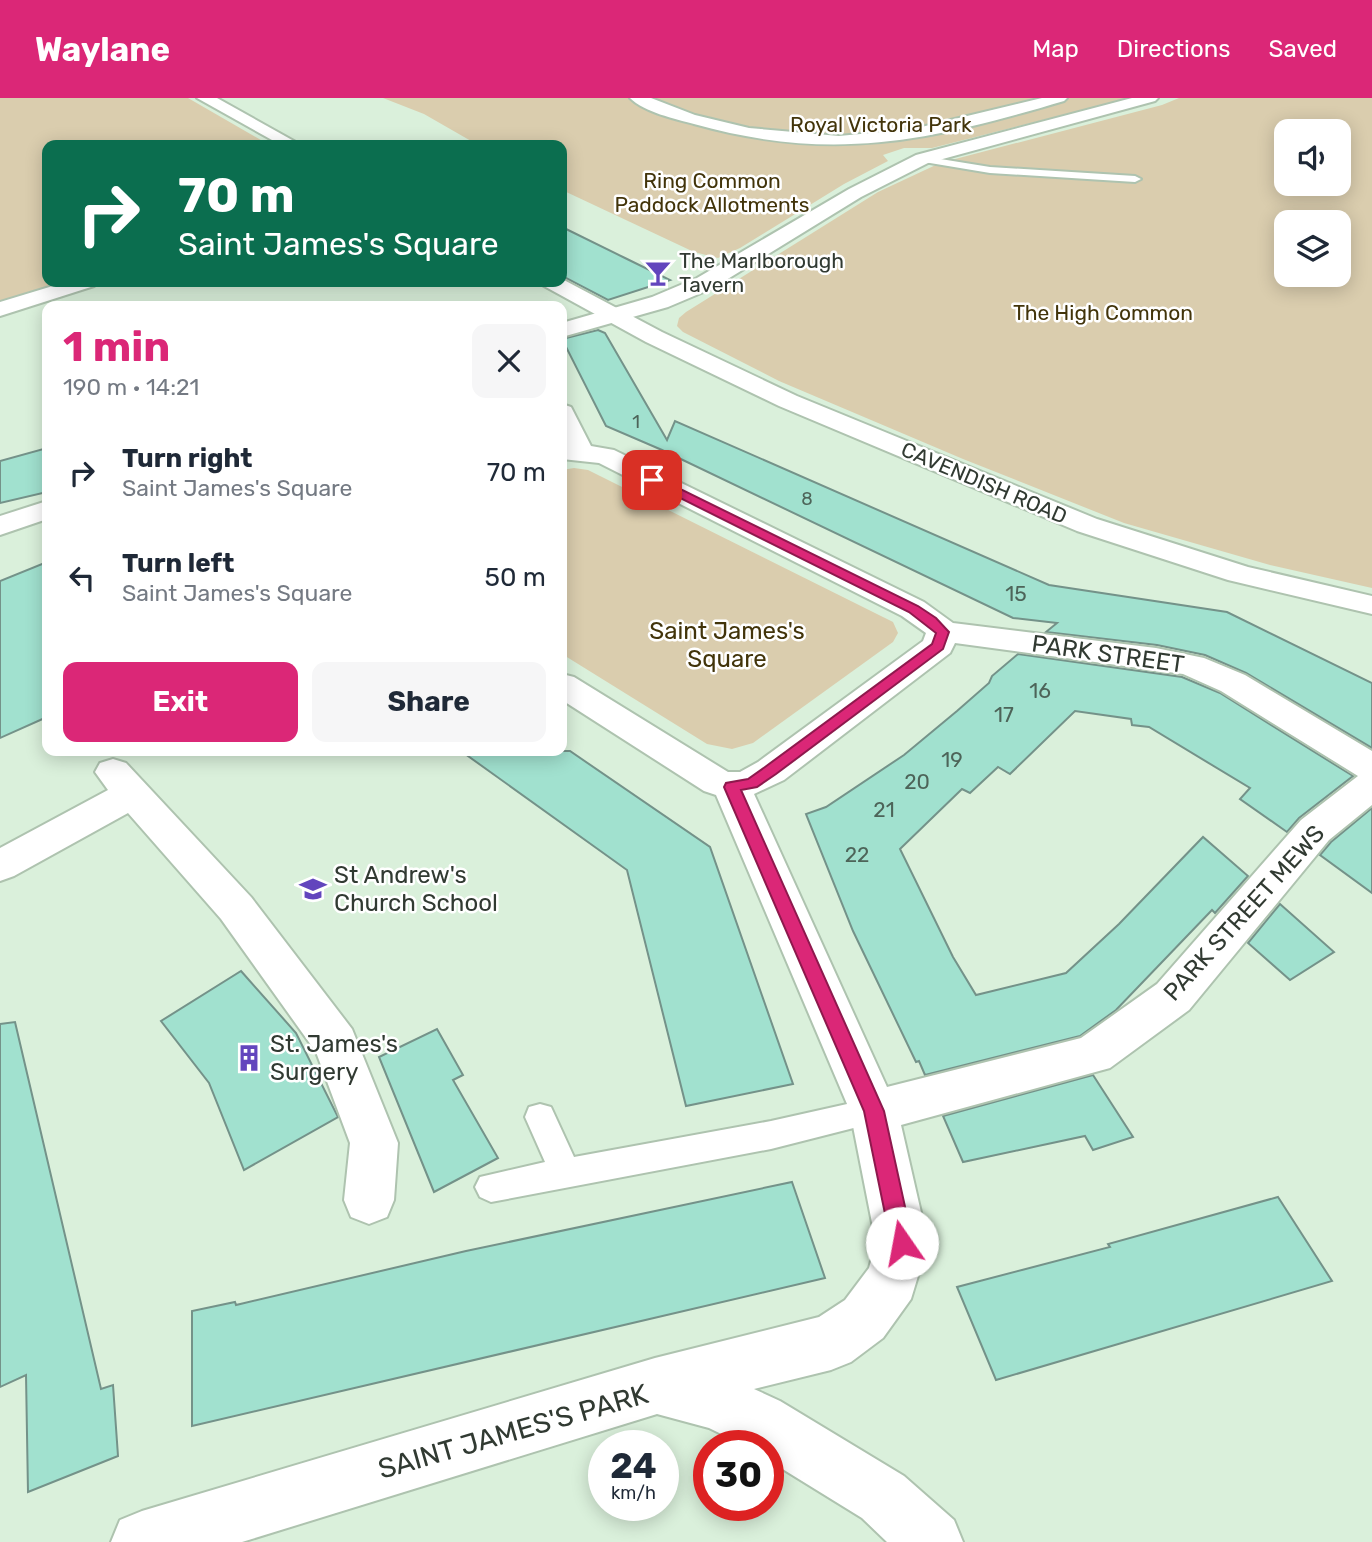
<!DOCTYPE html>
<html lang="en">
<head>
<meta charset="utf-8">
<style>
	:root { --surface:#fff; --page:#f6f6f7; --text:#1f2937; --muted:#747a83; --accent:#db2777 }
	body { margin:0; font-family:Rubik,sans-serif; background:var(--page); color:var(--text); height:100vh; display:flex; flex-direction:column; font-size:26px; white-space:nowrap }
	* { box-sizing:border-box; margin:0 }
	p { font-size:23px; color:var(--muted) }
	.icon { flex:none; width:38px; height:38px; fill:none; stroke:currentColor; stroke-width:2; stroke-linecap:round; stroke-linejoin:round }
	.map { position:relative; flex:1; overflow:hidden }
	.side { position:absolute; left:42px; top:203px; width:525px; height:455px; display:flex; flex-direction:column; background:var(--surface); border-radius:14px; box-shadow:0 4px 18px #0003 }
	.side>* { flex:none }
	.guide { position:absolute; left:42px; top:42px; width:525px; height:147px; border-radius:14px; box-shadow:0 4px 18px #0003; background:#0b6e4f; color:#fff; overflow:hidden }
	.tools { position:absolute; left:1274px; top:21px; display:grid; gap:14px }
	.tools a { display:grid; place-items:center; width:77px; height:77px; border-radius:14px; background:var(--surface); box-shadow:0 4px 18px #0003; font-size:35px }
	.speed { position:absolute; left:588px; top:1332px; display:flex; gap:14px; font-size:35px; font-weight:700; text-align:center }
	.speed>* { display:grid; place-content:center; width:91px; height:91px; border-radius:50%; background:var(--surface); box-shadow:0 4px 18px #0003; line-height:1 }
	.speed small { font-size:18px; font-weight:400 }
	.speed .limit { border:10px solid #d22; background:#fff; color:#111 }
	.pin { position:absolute; display:grid; place-items:center; width:60px; height:60px; color:#fff; margin:-30px; border-radius:14px; box-shadow:0 4px 10px #0006 }
	.me { position:absolute; width:77px; margin:-38px; rotate:348deg; stroke-linejoin:round; filter:drop-shadow(0 0 5px #0008) }
	.turn { display:flex; align-items:center; gap:24px; height:147px; padding:0 21px; font-size:32px }
	.turn .icon { width:91px; height:91px; stroke-width:2.5 }
	.turn b { display:block; font-size:49px; line-height:60px }
	.round { display:grid; place-items:center; flex:none; width:74px; height:74px; border-radius:14px; background:var(--page) }
	.summary { display:flex; align-items:center; justify-content:space-between; height:119px; padding:0 21px }
	h1 { font-size:42px; font-weight:700; line-height:52px; color:var(--accent) }
	.button { display:flex; gap:14px; margin-top:auto; padding:14px 21px }
	.button a { flex:1; height:80px; border-radius:14px; background:var(--accent); color:#fff; font-size:28px; font-weight:700; line-height:80px; text-align:center }
	.button a+a { background:var(--page); color:var(--text) }
	ul { padding:0; list-style:none }
	li { display:flex; align-items:center; gap:21px; height:105px; padding:0 21px }
	li div { flex:1 }
	li b { display:block; font-size:26px }
	li em { font-style:normal }
	header { display:flex; align-items:center; gap:42px; box-sizing:border-box; height:98px; padding:0 35px; background:var(--accent); color:#fff }
	header strong { font-size:33px }
	nav { display:flex; gap:38px; margin-inline-start:auto; font-size:24px }
	.map>svg:first-child { display:block }
</style>
</head>
<body>
<header>
<strong>Waylane</strong>
<nav><a>Map</a><a>Directions</a><a>Saved</a></nav>
</header>
<div class="map">
<svg width="1372" height="1444" viewBox="0 0 1372 1444">
	<rect width="100%" height="100%" fill="#daf0db"/>
	<!-- green -->
	<g fill="#dacdae" fill-rule="evenodd">
		<path d="M0,0H188L266,45L265,47H47V184H62L0,203Z"/>
		<path d="M383,0H1130L932,50H904L883,57L888,63L844,86L740,150L718,160L694,154L562,92V47H478L424,16Z"/>
		<path d="M1179,0H1372V490L1270,467L1124,425L963,361L779,283L683,234L677,228L679,220L686,214L878,94L940,65L1162,7ZM1286,33H1339V86H1286ZM1286,124H1339V177H1286Z"/>
		<path d="M574,370L588,372L893,524L898,535L893,544L753,645L732,651L707,646L562,556V372Z"/>
	</g>
	<!-- building -->
	<g fill="#a1e1cf" stroke="#749289" stroke-width="2">
		<path d="M562,129L625,160L670,182L608,202L562,178Z"/>
		<path d="M598,232L605,235L667,342L675,323L1049,487L1227,514L1372,585V650L1246,575L1205,557L1157,547L1046,534L1057,525L1013,520L662,352L606,328L562,241Z"/>
		<path d="M47,350V394L0,405V363Z"/>
		<path d="M47,464V619L0,640V483Z"/>
		<path d="M1018,556L1182,579L1220,595L1353,678L1299,720L1287,734L1240,701L1250,690L1149,629L1132,627L1131,621L1075,613L1010,676L998,669L970,695L962,691L900,751L953,859L976,897L1066,875L1119,826L1203,739L1248,778L1215,815L1212,812L1116,912L1080,938L925,977L919,963L916,964L853,833L806,716L826,709L904,657L957,613L989,585L992,578Z"/>
		<path d="M461,653H570L710,749L793,986L686,1008L627,772Z"/>
		<path d="M1372,710V795L1320,757L1331,744Z"/>
		<path d="M1280,806L1334,854L1290,882L1248,845Z"/>
		<path d="M241,873L296,935L338,1019L244,1072L209,985L161,923Z"/>
		<path d="M15,924L101,1291L113,1287L118,1358L28,1394L26,1277L0,1289V926Z"/>
		<path d="M437,931L463,977L453,982L498,1060L434,1094L379,959Z"/>
		<path d="M1093,977L1133,1039L1093,1052L1085,1038L963,1064L943,1018Z"/>
		<path d="M792,1084L825,1180L192,1328V1213L235,1204L236,1207L466,1153Z"/>
		<path d="M1278,1099L1332,1183L996,1282L957,1189L1110,1149L1108,1146Z"/>
	</g>
	<g fill="none" stroke-linecap="round" stroke-linejoin="round">
		<defs>
			<g id="service">
				<path d="M922,58L990,69L1135,78L1141,81L1135,84L990,75L918,63V59Z"/>
				<path d="M874,1000L885,1004L889,1013L885,1022L771,1051L491,1104L480,1099L475,1089L480,1079L545,1064L525,1019L529,1009L540,1006L551,1009L574,1059L771,1023Z"/>
			</g>
			<g id="minor">
				<path d="M197,0H217L301,47H281Z"/>
				<path d="M630,0H651L695,17L749,30L839,38L913,31L1042,0H1067L1064,3C929,43 833,65 694,26C675,21 644,14 630,0Z"/>
				<path d="M562,181L662,234L797,298L1097,421L1248,469L1372,498V516L1228,482L1077,433L779,308L646,244L544,188L540,184H562Z"/>
				<path d="M66,184H98L94,188L0,218V204Z"/>
				<path d="M562,306L571,309L591,348L614,352L924,504L953,525L1156,550L1204,560L1245,577L1372,653V707L1329,742L1189,912L1110,970L901,1027L928,1145L911,1201L883,1240L851,1264L831,1272L754,1291L780,1303L904,1378L954,1422L963,1444H887L862,1420L768,1362V1348H746L709,1330L657,1316L242,1444H111L120,1422L142,1413L655,1260L819,1219L845,1202L869,1170L876,1145L850,1013L716,697L704,693L562,602V576L574,579L728,674H740L758,664L923,543L926,535L902,518L599,365L562,361ZM955,545L1183,576L1221,593L1358,678L1301,722L1157,886L1081,940L887,989L754,696L784,682L950,555Z"/>
				<path d="M113,661L126,665L251,799L352,931L398,1045L394,1102L387,1119L369,1126L351,1119L344,1102L350,1045L316,954L221,821L128,715L14,778L0,783V750L108,692L95,674L100,665Z"/>
			</g>
			<g id="tertiary">
				<path d="M1132,0H1158L1155,3L928,65L861,99L713,190L668,209L562,239V225L652,199L697,180L849,91L916,57Z"/>
				<path d="M47,403V421L0,437V418Z"/>
			</g>
		</defs>
		<!-- service casing -->
		<use href="#service" stroke="#aec3af" stroke-width="4"/>
		<!-- minor casing -->
		<use href="#minor" stroke="#aec3af" stroke-width="4"/>
		<!-- tertiary casing -->
		<use href="#tertiary" stroke="#aec3af" stroke-width="4"/>
		<!-- service -->
		<use href="#service" fill="#fff" fill-rule="evenodd"/>
		<!-- minor -->
		<use href="#minor" fill="#fff" fill-rule="evenodd"/>
		<!-- tertiary -->
		<use href="#tertiary" fill="#fff" fill-rule="evenodd"/>
	</g>
	<!-- route -->
	<path fill="#db2777" stroke="#8e194d" stroke-width="2" d="M648,379H656L918,508L936,520L949,534L943,551L776,676L757,689L741,692L884,1013L913,1145L909,1152L902,1155L894,1152L891,1145L864,1013L724,689L726,685L748,681L765,669L932,546L936,535L909,514L648,384Z"/>
	<!-- icons -->
	<defs>
		<symbol id="bar-bare" viewBox="-9 -9 18 18"><path d="M-6-5H6L.8 .8V4.5H3.5V6h-7V4.5H-.8V.8Z" fill="#6245bd" stroke="#fff" stroke-width="2.5" paint-order="stroke"/></symbol>
		<symbol id="school-bare" viewBox="-9 -9 18 18"><path d="M0-5L7-2L0 1L-7-2ZM-4 1L0 2.5L4 1V4Q0 6-4 4Z" fill="#6245bd" stroke="#fff" stroke-width="2.5" paint-order="stroke"/></symbol>
		<symbol id="building-bare" viewBox="-9 -9 18 18"><path d="M-4-6H4V6H1V3H-1V6H-4ZM-2.5-4.3h1.7v1.8h-1.7ZM.8-4.3h1.7v1.8H.8ZM-2.5-1h1.7V.8h-1.7ZM.8-1h1.7V.8H.8Z" fill="#6245bd" stroke="#fff" stroke-width="2.5" paint-order="stroke"/></symbol>
	</defs>
	<g fill-rule="evenodd">
		<use href="#bar-bare" x="639" y="156" width="38" height="38"/>
		<use href="#school-bare" x="294" y="772" width="38" height="38"/>
		<use href="#building-bare" x="230" y="941" width="38" height="38"/>
	</g>
	<g text-anchor="middle" stroke-width="5" stroke-linejoin="round" paint-order="stroke">
		<!-- far-number labels -->
		<g font-size="18" fill="#4d6459">
			<text x="636" y="330">1</text>
			<text x="807" y="407">8</text>
		</g>
		<!-- far-park labels -->
		<g font-size="21" fill="#42340a" stroke="#fff">
			<text x="881" y="34">Royal Victoria Park</text>
			<text x="712" y="90">Ring Common<tspan x="712" dy="24">Paddock Allotments</tspan></text>
			<text x="1103" y="222">The High Common</text>
		</g>
		<!-- far-poi labels -->
		<g font-size="21" fill="#313a32" stroke="#fff" text-anchor="start">
			<text x="679" y="170">The Marlborough<tspan x="679" dy="24">Tavern</tspan></text>
		</g>
		<!-- far-street labels -->
		<g font-size="21" fill="#313a32" stroke="#fff">
			<text transform="translate(984 385) rotate(23)" y="7">CAVENDISH ROAD</text>
		</g>
		<!-- number labels -->
		<g font-size="21" fill="#4d6459">
			<text x="1016" y="503">15</text>
			<text x="1040" y="600">16</text>
			<text x="1004" y="624">17</text>
			<text x="952" y="669">19</text>
			<text x="917" y="691">20</text>
			<text x="884" y="719">21</text>
			<text x="857" y="764">22</text>
		</g>
		<!-- park labels -->
		<g font-size="24" fill="#42340a" stroke="#fff">
			<text x="727" y="541">Saint James's<tspan x="727" dy="28">Square</tspan></text>
		</g>
		<!-- street labels -->
		<g font-size="24" fill="#313a32" stroke="#fff">
			<text transform="translate(1108 556) rotate(8)" y="8">PARK STREET</text>
			<text transform="translate(1244 815) rotate(-48)" y="8">PARK STREET MEWS</text>
		</g>
		<!-- poi labels -->
		<g font-size="24" fill="#313a32" stroke="#fff" text-anchor="start">
			<text x="334" y="785">St Andrew's<tspan x="334" dy="28">Church School</tspan></text>
			<text x="270" y="954">St. James's<tspan x="270" dy="28">Surgery</tspan></text>
		</g>
		<!-- near-street labels -->
		<g font-size="28" fill="#313a32" stroke="#fff">
			<text transform="translate(513 1333) rotate(-16)" y="10">SAINT JAMES'S PARK</text>
		</g>
	</g>
</svg>
<div class="tools">
<a><svg class="icon" aria-label="sound" viewBox="0 0 24 24"><path d="M4 9h4l5-4v14l-5-4H4zM17 9q2 3 0 6"/></svg></a>
<a><svg class="icon" aria-label="layers" viewBox="0 0 24 24"><path d="M12 4l9 5-9 5-9-5zM3 14l9 5 9-5"/></svg></a>
</div>
<div class="speed"><div>24<small>km/h</small></div><div class="limit">30</div></div>
<div class="pin" style="left:652px;top:382px;background:#d93025"><svg class="icon" aria-label="arrive" viewBox="0 0 24 24"><path d="M6 21V4h12l-3 4 3 4H6"/></svg></div>
<svg class="me" style="left:902px;top:1145px" viewBox="-20 -20 40 40"><circle r="19" fill="#fff"/><path d="M0-13L10 11 0 6-10 11z" fill="#db2777"/></svg>
<div class="guide">
<div class="turn"><svg class="icon" aria-label="right" viewBox="0 0 24 24"><path d="M7 20v-9h11M14 6l5 5-5 5"/></svg><div><b>70 m</b>Saint James's Square</div></div>
</div>
<section class="side">
<div class="summary"><div><h1>1 min</h1><p>190 m · 14:21</p></div><a class="round"><svg class="icon" aria-label="close" viewBox="0 0 24 24"><path d="M6 6l12 12M18 6L6 18"/></svg></a></div>
<ul>
<li><svg class="icon" aria-label="right" viewBox="0 0 24 24"><path d="M7 20v-9h11M14 6l5 5-5 5"/></svg><div><b>Turn right</b><p>Saint James's Square</p></div><em>70 m</em></li>
<li><svg class="icon" aria-label="left" viewBox="0 0 24 24"><path d="M17 20v-9H6M10 6l-5 5 5 5"/></svg><div><b>Turn left</b><p>Saint James's Square</p></div><em>50 m</em></li>
</ul>
<div class="button"><a>Exit</a><a>Share</a></div>
</section>
</div>
</body>
</html>
